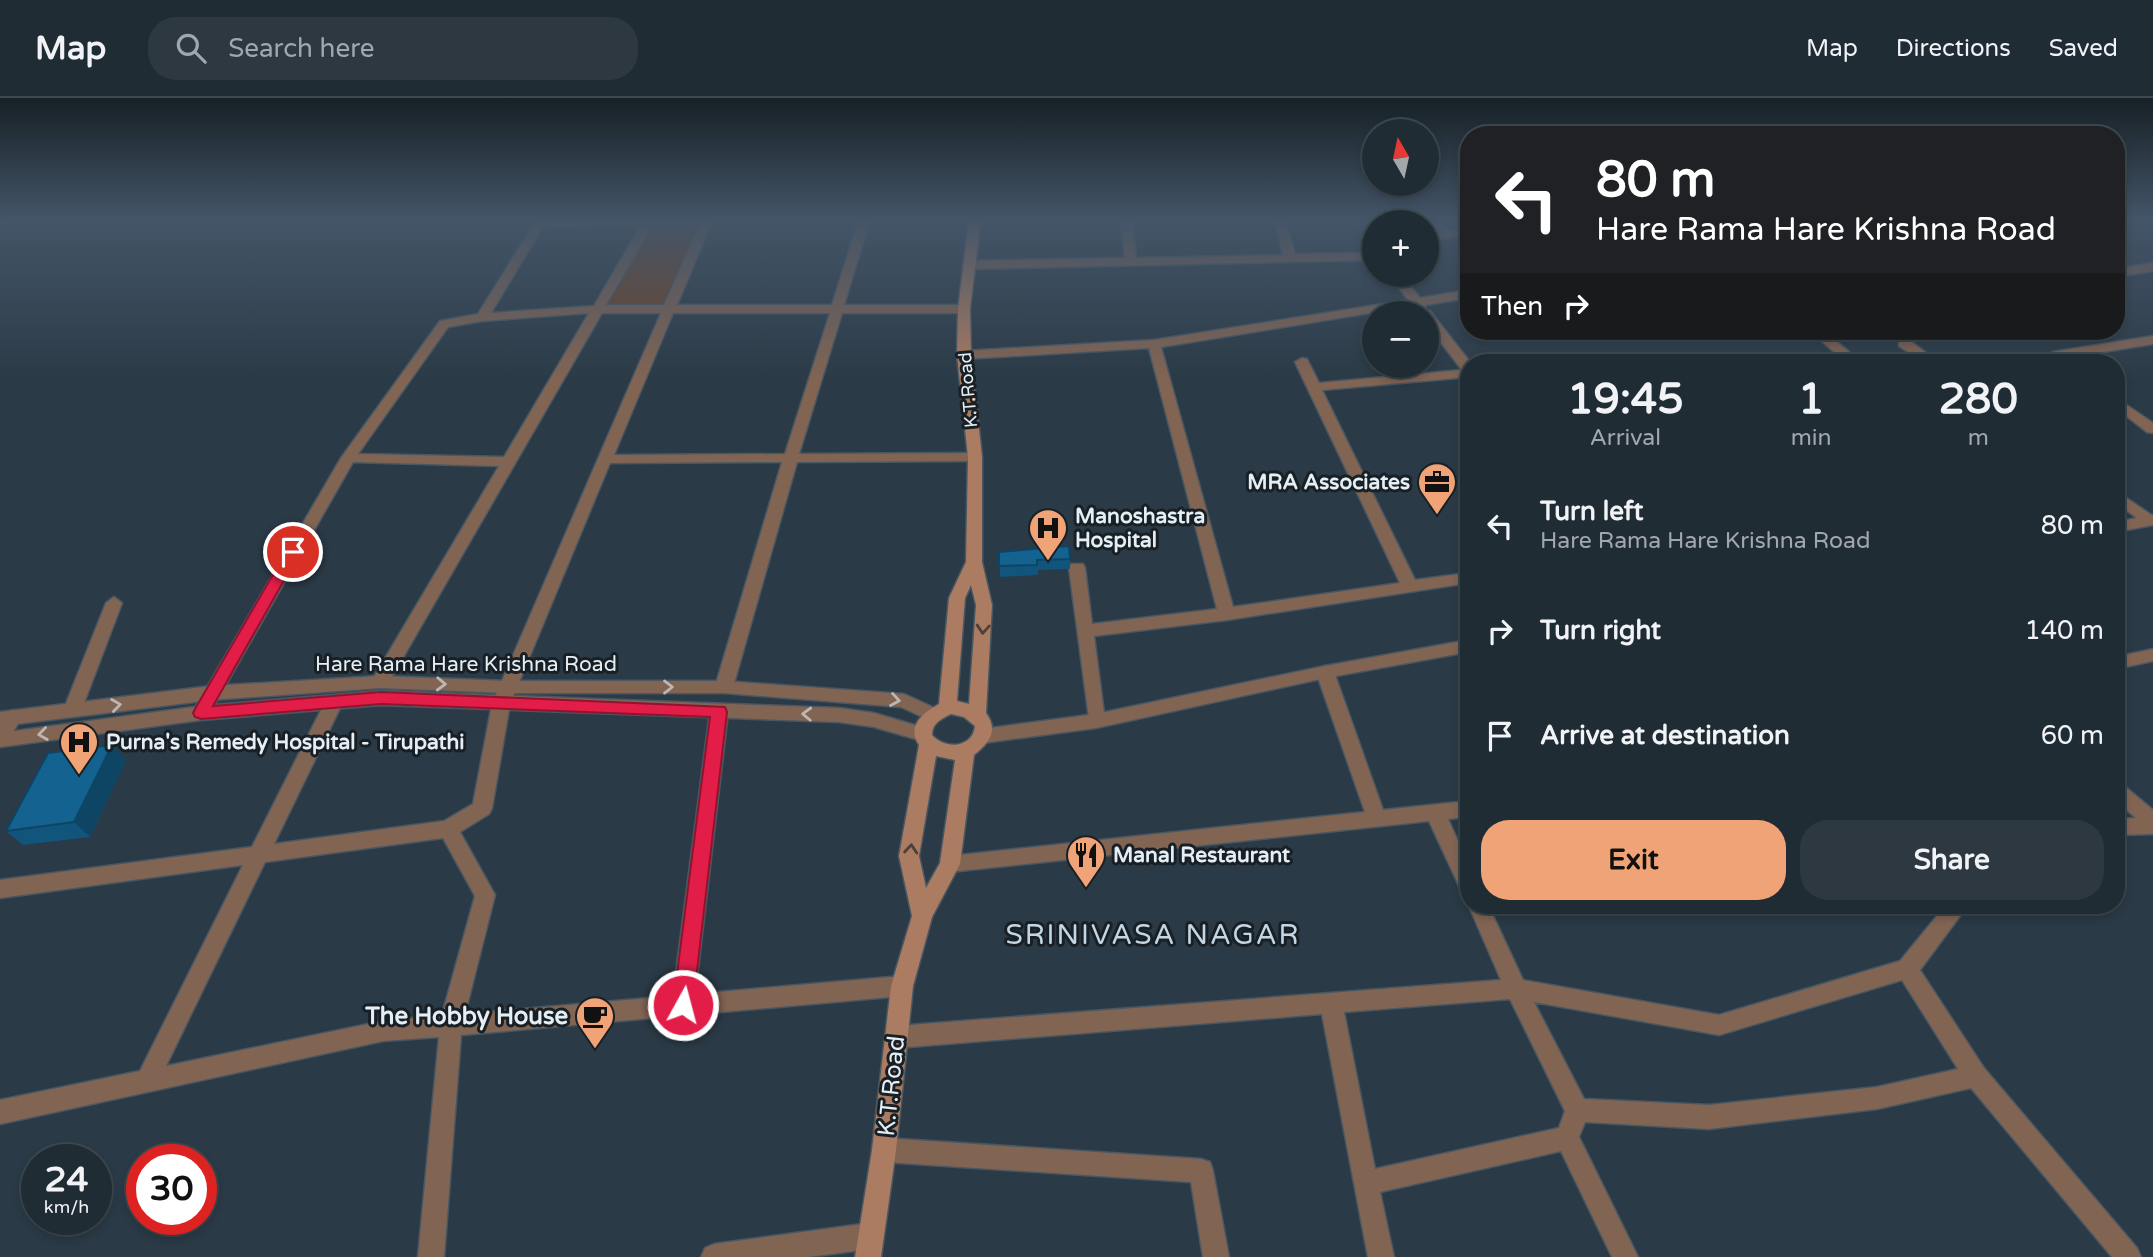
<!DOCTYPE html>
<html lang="en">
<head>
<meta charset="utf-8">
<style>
	:root { --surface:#202c34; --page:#2d3840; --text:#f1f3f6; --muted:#a2a7ac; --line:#3d484f; --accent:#efa376 }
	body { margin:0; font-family:"Varela Round",sans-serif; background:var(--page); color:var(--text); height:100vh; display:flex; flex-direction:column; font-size:26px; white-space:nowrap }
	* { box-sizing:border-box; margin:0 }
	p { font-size:23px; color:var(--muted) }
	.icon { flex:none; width:38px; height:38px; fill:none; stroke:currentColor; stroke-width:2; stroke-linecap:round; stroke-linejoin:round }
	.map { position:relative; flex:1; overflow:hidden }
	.panel { position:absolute; left:1460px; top:256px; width:665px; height:560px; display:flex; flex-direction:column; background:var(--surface); border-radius:28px; box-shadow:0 4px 10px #0003,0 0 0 2px var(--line) }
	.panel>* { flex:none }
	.guide { position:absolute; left:1460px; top:28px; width:665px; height:214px; border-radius:28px; box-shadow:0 4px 10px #0003,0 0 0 2px var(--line); background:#202124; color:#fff; overflow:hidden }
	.needle { width:46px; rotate:351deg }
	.controls { position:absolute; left:1362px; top:21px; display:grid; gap:14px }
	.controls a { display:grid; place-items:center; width:77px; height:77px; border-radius:50%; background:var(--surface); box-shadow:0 4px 10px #0003,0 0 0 2px var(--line); font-size:35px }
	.speed { position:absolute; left:21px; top:1046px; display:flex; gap:14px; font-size:35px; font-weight:700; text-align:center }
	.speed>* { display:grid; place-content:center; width:91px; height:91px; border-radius:50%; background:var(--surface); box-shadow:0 4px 10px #0003,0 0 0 2px var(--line); line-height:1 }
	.speed small { font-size:18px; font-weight:400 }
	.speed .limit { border:10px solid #d22; background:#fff; color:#111 }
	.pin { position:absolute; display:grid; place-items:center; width:60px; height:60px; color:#fff; margin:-30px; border:4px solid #fff; border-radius:50%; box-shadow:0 2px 7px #0007 }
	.me { position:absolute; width:77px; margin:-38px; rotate:7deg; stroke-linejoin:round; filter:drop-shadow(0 0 5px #0008) }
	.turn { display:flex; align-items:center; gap:24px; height:147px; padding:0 21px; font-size:32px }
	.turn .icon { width:91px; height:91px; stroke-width:2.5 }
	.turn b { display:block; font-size:49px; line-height:60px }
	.then { display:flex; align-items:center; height:66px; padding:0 21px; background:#0003; gap:14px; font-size:26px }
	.eta { display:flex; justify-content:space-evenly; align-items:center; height:119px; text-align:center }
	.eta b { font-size:42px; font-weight:800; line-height:49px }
	.action { display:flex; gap:14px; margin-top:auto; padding:14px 21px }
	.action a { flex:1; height:80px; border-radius:28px; background:var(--accent); color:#111; font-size:28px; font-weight:800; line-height:80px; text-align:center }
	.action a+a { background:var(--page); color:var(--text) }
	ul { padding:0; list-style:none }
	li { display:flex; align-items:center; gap:21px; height:105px; padding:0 21px }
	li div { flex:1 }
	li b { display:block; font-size:26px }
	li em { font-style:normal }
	header { display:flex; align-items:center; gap:42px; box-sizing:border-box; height:98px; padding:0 35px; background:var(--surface); border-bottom:2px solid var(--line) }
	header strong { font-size:33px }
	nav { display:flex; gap:38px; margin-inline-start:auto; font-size:24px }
	.search { width:490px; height:63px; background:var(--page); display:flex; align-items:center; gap:18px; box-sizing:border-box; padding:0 24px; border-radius:28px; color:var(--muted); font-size:26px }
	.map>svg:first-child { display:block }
</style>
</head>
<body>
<header>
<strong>Map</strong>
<div class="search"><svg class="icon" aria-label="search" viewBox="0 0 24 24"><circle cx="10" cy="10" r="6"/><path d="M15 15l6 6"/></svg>Search here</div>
<nav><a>Map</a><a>Directions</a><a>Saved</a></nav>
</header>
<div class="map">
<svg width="2153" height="1159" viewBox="0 0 2153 1159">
	<rect width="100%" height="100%" fill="#2a3a46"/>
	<!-- green -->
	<path fill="#734223" d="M644,121H707L668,211H594Z"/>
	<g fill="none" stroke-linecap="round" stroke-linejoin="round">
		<defs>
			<g id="minor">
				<path d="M0,121H11L0,125Z"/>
				<path d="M537,121H547L546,123L648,121L649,134L606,207H664L702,121H713L677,207H832L859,121H870L844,207H964L970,211L964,215H842L799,356L975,355L982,359L975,363L797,364L733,589L730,594H718L715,589L782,364L610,365L510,606L492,710L489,716L460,734L495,797L465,916L673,898L710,614L713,609H725L728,614L695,896L902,878L910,881L913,888L910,895L902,898L461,937L444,1159H418L439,939L383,943L0,1026V1002L140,973L243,767L0,800V782L252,749L325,604L328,599H340L343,604L274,746L444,723L473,706L492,606L661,215H602L386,589H374L371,584L499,368L353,364L207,620H195L192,615L341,360L440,223L478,216ZM637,126V134L594,208L491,215L542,130ZM589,215L504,359L358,356L448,229L482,223ZM673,215H830L785,356L614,357ZM443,740L475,798L442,917L383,923L166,968L265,764Z"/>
				<path d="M1120,121H1132L1136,160L1283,157L1274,121H1285L1295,156L1374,155V162L969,171L963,167L969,163L1125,160Z"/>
				<path d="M1424,121H1436L1448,133L1468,131V137L1426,143V137L1437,135Z"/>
				<path d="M2153,165V173L2116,179V171Z"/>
				<path d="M1389,177H1401L1420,200L1468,192V200L1425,207L1426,212L1430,213L1470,264L1468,279L1322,292L1415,482L1468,475V485L1227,522L1094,538L1105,623L1102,628H1090L1069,470L1071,466H1083L1085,470L1092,526L1217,511L1149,250L964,261L957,257L964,253L1154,242L1408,202ZM1413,208L1420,215H1426V225L1462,272L1319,285L1307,261L1302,260L1295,264L1400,485L1233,509L1161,249Z"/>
				<path d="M1810,233H1824L1861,264H1846Z"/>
				<path d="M2153,238V246L2053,262L2046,258L2053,254Z"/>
				<path d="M1904,241L1909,242L1938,264H1923L1899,248V242Z"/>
				<path d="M2116,300L2153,325V335L2147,334L2116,310Z"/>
				<path d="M2116,393L2153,418V426L2144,425L2116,405Z"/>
				<path d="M114,499L122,505L81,613L78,618H66L63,613L106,505Z"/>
				<path d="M2153,551V563L2116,571V559Z"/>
				<path d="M1325,568L1331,570L1334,574L1383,712L1468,703V719L1448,721L1468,765V795L1461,792L1429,723L950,774L943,772L940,766L943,760L950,758L1365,714L1316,574L1319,570Z"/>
				<path d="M13,612L19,614L22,619L6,646L0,648V625L7,614Z"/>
				<path d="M2116,684L2123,687L2153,712V736L2116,737V721L2136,720L2116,703Z"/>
				<path d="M1468,806L1488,807L1523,882L1719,917L1900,863L1946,807H1968L1920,872L1984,970L2137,1150L2141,1159H2112L1971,990L1877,1011L1709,1031L1585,1024L1579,1039L1638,1159H1612L1561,1053L1380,1094L1394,1159H1368L1322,916L896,950L888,946L885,939L888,932L896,928L1501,882ZM1902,882L1958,971L1877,989L1709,1007L1584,1001L1534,904L1719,937ZM1510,901L1565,1013L1559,1030L1375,1071L1344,914Z"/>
				<path d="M884,1040L1201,1061L1210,1064L1213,1073L1229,1159H1203L1191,1084L884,1064L876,1060L872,1052L876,1044Z"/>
				<path d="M870,1125L879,1129L883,1138L879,1147L870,1151L808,1159H701L705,1150L714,1146Z"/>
			</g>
			<g id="tertiary">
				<path d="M2153,417V427L2116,434V424Z"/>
				<path d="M1468,542V554L1325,580L1096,630L983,645L977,643L974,638L977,633L983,631L1096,616L1325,568Z"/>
				<path d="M380,578L508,583H724L904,596L937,611L940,616L937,621L931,623L901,609L724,595H508L380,590L211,602L0,628V614L211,588Z"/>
				<path d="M381,593L839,610L874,615L928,631L931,636L928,641L922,643L874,629L839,624L381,607L201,622L0,649V635L201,608Z"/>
			</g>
			<path id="secondary" d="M969,121H981L970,211L971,257L982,359V464L992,507L986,615C999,633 989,645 974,657L960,766L932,819L913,888L896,1052L881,1159H855L872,1052L891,888L912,818L899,758L919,647C906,628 923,615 939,606L949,500L966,464L968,359L957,257L958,211ZM971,487L976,507L969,606L957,603L965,500ZM951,616L964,619L975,628C973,650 945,652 932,637C932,625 941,621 951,616ZM936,658L955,662L940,765L926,790L919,758Z"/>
		</defs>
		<!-- minor casing -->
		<use href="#minor" stroke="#485762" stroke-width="3"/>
		<!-- tertiary casing -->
		<use href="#tertiary" stroke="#485762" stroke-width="3"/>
		<!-- secondary casing -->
		<use href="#secondary" stroke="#485762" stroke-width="3"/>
		<!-- minor -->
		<use href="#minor" fill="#826453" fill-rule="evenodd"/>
		<!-- tertiary -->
		<use href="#tertiary" fill="#826453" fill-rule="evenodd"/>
		<!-- secondary -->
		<use href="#secondary" fill="#ab7c61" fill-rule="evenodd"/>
	</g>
	<!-- wall -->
	<g fill="#11547c">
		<path d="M999,454L1070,461V471L1038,472V477L1000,479Z"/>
		<path d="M126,662L90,739L23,747L6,733Z"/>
	</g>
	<!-- shaded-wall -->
	<path fill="#0e4565" d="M112,647L126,662L90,739L74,724Z"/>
	<!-- building -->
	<g fill="#146290" stroke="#0e4565" stroke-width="2">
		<path d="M1069,448L1070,461L1037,462V467L999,468V454Z"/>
		<path d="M112,647L74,724L6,733L48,655Z"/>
	</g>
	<!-- one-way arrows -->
	<defs><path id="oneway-chevron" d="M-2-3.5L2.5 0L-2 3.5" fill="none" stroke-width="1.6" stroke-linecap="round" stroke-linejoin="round" transform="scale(1.75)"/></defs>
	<g stroke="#4c403a">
		<use href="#oneway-chevron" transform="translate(983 531) rotate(94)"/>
		<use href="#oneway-chevron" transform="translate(911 751) rotate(-85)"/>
	</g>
	<g stroke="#bdb7b4">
		<use href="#oneway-chevron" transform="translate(441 586) rotate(2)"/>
		<use href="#oneway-chevron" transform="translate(668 589)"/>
		<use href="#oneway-chevron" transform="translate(895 602) rotate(9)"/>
		<use href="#oneway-chevron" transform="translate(116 607) rotate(-8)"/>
		<use href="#oneway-chevron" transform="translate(807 616) rotate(-178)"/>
		<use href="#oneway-chevron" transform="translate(43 636) rotate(172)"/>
	</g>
	<!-- sky -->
	<linearGradient id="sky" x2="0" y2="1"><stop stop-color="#172026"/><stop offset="0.43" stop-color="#445568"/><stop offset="1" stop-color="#445568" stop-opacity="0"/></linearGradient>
	<rect width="2153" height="283" fill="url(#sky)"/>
	<!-- route -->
	<path fill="#e11d48" stroke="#92132f" stroke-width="2" d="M293,449L300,454L213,608L381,594L725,609L727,614L693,907L690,914L683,916L676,914L673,907L710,619L381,606L201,621L195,619L193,615L195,611L286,454Z"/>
	<!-- icons -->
	<defs>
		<symbol id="office-pin" viewBox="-11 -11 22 30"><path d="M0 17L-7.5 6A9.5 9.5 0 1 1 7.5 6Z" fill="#efa376" stroke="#192025"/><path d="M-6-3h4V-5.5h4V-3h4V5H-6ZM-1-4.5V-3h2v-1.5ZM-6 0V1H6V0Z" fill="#111"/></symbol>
		<symbol id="hospital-pin" viewBox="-11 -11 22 30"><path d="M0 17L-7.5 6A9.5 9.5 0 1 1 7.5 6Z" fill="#efa376" stroke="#192025"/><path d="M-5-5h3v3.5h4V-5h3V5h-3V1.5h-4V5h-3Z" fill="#111"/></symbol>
		<symbol id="restaurant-pin" viewBox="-11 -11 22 30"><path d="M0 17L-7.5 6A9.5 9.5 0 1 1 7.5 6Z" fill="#efa376" stroke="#192025"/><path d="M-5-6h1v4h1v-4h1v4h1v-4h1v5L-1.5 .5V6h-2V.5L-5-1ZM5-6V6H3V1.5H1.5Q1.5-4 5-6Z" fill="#111"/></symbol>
		<symbol id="cafe-pin" viewBox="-11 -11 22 30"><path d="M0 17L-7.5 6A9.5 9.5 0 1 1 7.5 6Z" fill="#efa376" stroke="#192025"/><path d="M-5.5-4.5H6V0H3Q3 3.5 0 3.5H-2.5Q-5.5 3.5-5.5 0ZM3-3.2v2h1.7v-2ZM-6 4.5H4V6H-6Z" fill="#111"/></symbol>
	</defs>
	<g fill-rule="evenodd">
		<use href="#office-pin" x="1415" y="362" width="44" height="60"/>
		<use href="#hospital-pin" x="1026" y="408" width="44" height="60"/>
		<use href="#hospital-pin" x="57" y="622" width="44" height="60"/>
		<use href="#restaurant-pin" x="1064" y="735" width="44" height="60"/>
		<use href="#cafe-pin" x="573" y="896" width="44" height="60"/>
	</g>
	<g text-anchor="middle" stroke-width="6" stroke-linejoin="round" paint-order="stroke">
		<!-- far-street labels -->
		<g font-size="18" fill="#e4eef5" stroke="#192025">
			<text transform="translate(968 292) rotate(-95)" y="6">K.T.Road</text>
		</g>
		<!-- poi labels -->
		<g font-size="21" font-weight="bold" fill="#e4eef5" stroke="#192025" text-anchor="start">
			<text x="1410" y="391" text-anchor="end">MRA Associates</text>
			<text x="1075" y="425">Manoshastra<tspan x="1075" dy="24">Hospital</tspan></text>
			<text x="106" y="651">Purna's Remedy Hospital - Tirupathi</text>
			<text x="1113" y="764">Manal Restaurant</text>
		</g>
		<!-- street labels -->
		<g font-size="21" fill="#e4eef5" stroke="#192025">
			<text x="466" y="573">Hare Rama Hare Krishna Road</text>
		</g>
		<!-- near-poi labels -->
		<g font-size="24" font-weight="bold" fill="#e4eef5" stroke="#192025" text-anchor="end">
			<text x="568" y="926">The Hobby House</text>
		</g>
		<!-- near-street labels -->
		<g font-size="24" fill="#e4eef5" stroke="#192025">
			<text transform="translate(891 988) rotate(-84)" y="8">K.T.Road</text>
		</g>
		<!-- near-quarter labels -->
		<g font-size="28" letter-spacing="2" fill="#c3d6e5" stroke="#192025">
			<text x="1153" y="846">SRINIVASA NAGAR</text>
		</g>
	</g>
</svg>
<div class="controls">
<a><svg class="needle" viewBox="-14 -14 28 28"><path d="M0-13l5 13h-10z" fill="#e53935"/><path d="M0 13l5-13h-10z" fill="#a2a7ac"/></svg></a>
<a>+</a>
<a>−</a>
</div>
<div class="speed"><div>24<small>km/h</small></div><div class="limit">30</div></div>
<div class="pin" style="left:293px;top:454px;background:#d93025"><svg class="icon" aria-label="arrive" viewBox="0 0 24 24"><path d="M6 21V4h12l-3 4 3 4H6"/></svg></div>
<svg class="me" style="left:683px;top:907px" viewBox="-20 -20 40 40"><circle r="17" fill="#e11d48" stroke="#fff" stroke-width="3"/><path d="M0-11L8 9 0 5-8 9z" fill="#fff"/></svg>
<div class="guide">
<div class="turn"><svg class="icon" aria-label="left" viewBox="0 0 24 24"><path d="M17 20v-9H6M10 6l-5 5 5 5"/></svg><div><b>80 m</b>Hare Rama Hare Krishna Road</div></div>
<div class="then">Then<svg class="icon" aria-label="right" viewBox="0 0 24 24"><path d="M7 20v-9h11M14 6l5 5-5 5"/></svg></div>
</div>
<section class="panel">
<div class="eta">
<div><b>19:45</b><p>Arrival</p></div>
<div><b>1</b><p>min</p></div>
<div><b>280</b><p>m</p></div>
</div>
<ul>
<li><svg class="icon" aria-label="left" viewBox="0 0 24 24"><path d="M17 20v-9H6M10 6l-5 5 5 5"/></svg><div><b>Turn left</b><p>Hare Rama Hare Krishna Road</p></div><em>80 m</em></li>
<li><svg class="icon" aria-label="right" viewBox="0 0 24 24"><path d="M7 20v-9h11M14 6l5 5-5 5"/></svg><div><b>Turn right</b></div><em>140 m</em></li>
<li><svg class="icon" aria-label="arrive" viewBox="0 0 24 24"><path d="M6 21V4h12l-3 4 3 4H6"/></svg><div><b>Arrive at destination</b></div><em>60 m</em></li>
</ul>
<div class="action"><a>Exit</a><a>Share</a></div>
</section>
</div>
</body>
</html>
